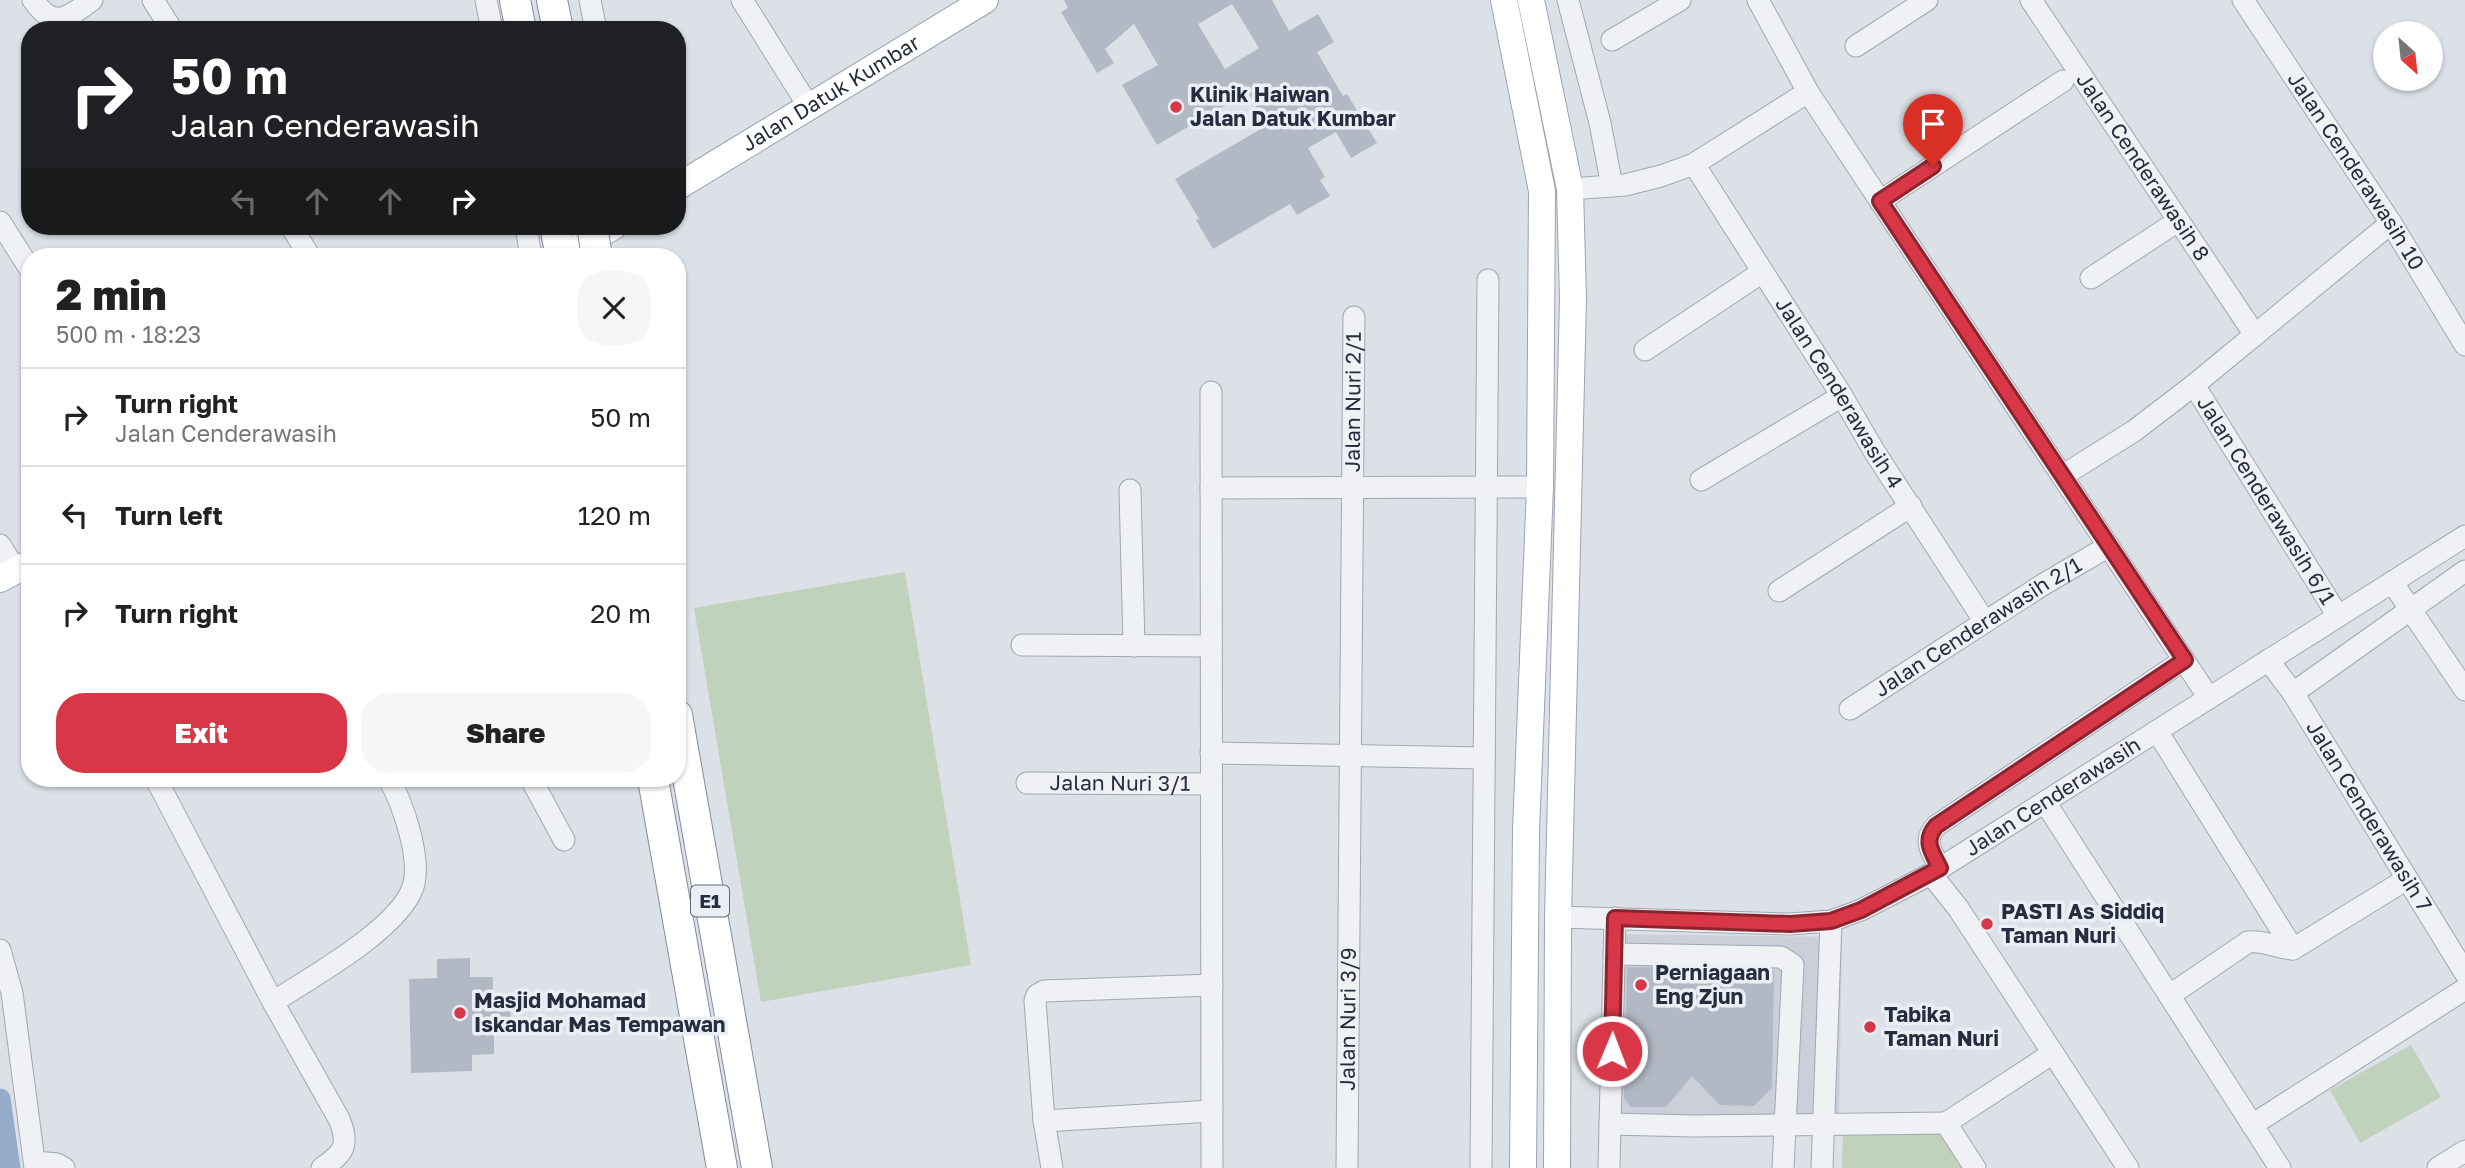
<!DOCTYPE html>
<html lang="en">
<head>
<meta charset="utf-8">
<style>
	:root { --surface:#fff; --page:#f6f6f6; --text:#222; --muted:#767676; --line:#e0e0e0; --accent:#d73747 }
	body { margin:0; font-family:"Golos Text",sans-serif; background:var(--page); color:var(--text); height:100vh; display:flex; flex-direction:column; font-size:26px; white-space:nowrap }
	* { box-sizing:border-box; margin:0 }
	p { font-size:23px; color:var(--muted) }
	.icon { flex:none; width:38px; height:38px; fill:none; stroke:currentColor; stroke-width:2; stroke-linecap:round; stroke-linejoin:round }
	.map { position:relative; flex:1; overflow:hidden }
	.side { position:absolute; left:21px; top:248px; width:665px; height:539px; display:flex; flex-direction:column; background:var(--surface); border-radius:28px; box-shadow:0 2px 5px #0004 }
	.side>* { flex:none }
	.hud { position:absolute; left:21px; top:21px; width:665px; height:214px; border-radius:28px; box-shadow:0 2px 5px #0004; background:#202124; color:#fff; overflow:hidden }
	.needle { width:46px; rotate:153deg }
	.tools { position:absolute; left:2373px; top:21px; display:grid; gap:14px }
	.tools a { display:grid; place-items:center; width:70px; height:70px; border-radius:50%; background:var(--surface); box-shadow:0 2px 5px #0004; font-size:35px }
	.pin { position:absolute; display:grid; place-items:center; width:60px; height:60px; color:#fff; margin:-72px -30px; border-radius:50% 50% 50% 0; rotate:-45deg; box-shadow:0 0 7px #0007 }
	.pin .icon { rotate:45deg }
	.me { position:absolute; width:77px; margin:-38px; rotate:1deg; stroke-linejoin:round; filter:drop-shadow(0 0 5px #0008) }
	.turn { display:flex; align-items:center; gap:24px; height:147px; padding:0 35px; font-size:32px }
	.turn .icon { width:91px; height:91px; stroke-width:2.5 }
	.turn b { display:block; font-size:49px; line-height:60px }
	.lanes { display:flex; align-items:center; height:66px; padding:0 35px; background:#0003; justify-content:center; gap:35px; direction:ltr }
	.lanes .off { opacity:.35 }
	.round { display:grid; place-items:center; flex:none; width:74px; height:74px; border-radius:28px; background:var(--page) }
	.headline { display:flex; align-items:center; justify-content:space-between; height:119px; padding:0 35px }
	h1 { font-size:42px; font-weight:800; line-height:52px }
	.primary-button { display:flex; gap:14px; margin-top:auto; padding:14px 35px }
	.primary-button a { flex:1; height:80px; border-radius:28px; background:var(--accent); color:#fff; font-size:28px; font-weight:800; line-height:80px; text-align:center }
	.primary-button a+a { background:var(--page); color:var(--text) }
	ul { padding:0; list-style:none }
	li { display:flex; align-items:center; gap:21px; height:98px; padding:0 35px; border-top:2px solid var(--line) }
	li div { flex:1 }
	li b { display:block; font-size:26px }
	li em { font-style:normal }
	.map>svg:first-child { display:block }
</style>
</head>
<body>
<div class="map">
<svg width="2465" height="1168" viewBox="0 0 2465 1168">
	<rect width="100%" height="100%" fill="#dce0e7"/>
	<!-- built -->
	<path fill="#cacfd9" d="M1604,934L1842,937L1839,1122L1601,1119Z"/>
	<!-- green -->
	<g fill="#c1d2bc">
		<path d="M905,572L971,965L761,1002L694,608Z"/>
		<path d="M2411,1045L2441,1097L2360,1143L2330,1090Z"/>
		<path d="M1843,1127L1935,1128L1963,1168H1842Z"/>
	</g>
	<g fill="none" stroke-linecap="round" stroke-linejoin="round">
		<!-- canal -->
		<path stroke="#94acca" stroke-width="21" d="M0,1099L10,1168"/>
	</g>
	<!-- building -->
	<g fill="#b3b9c4" fill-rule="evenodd">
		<path d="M1064,0H1272L1289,31L1318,14L1334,42L1317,52L1343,96L1347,94L1377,143L1351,158L1336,132L1308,148L1325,177L1320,180L1330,196L1297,215L1290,204L1213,249L1196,220L1199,219L1175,179L1259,130L1255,124L1263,119L1248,92L1157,145L1122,85L1158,65L1134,24L1105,49L1114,63L1097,73L1061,12L1068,8ZM1232,4L1259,48L1225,69L1198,24Z"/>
		<path d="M470,958V977H493V996L510,995L511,1031H494V1054L472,1055V1071L411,1073L409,979L437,978V959Z"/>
		<path d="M1627,967L1685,968L1696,975L1706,969L1774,971L1772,1088L1754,1106L1720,1105L1692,1076L1666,1107H1631L1624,1098Z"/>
	</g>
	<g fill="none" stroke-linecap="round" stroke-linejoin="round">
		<defs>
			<g id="minor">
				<path d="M33,0C54,30 68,18 92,0"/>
				<path d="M153,0L172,30"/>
				<path d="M486,0L492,30"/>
				<path d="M590,0L596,30"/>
				<path d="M742,0L809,107"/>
				<path d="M1568,0L1600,123L1612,186"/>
				<path d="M1758,0L1808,92L2209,698"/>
				<path id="s1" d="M2031,0L2255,335"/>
				<path id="s2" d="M2243,0L2391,223L2465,345"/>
				<path d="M1612,40L1680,0"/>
				<path d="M1856,46L1927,0"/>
				<path id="s3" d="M1694,164L1842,396L1874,451L1985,622"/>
				<path d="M1570,189L1625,185L1661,176L1694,164L1808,92"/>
				<path d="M1880,201L2063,81"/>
				<path d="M0,222L30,269"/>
				<path d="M291,226L310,257"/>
				<path d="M526,226L531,257"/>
				<path d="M2091,278L2178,221"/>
				<path d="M1645,350L1761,273"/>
				<path id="s4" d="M2194,385L2338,616"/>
				<path d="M1211,392L1212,1168"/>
				<path d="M2062,476L2134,431L2194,385L2391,223"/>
				<path d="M1701,480L1842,396"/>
				<path d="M1211,488L1540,487"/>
				<path d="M1130,490L1134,646"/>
				<path d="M0,545L16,571"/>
				<path d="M2392,582L2465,690"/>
				<path d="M1779,591L1911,506"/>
				<path d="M1022,645L1211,646"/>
				<path id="s5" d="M2268,660L2293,693L2465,973"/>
				<path d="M2293,693L2465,571"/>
				<path id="s6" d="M1850,709L2044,584L2109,546"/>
				<path d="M2157,731L2293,949"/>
				<path d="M1211,753L1484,758"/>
				<path d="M156,779L273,1002L339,1119C350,1145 344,1153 322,1168"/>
				<path d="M531,779L564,840"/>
				<path id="s7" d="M1027,783L1211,784"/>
				<path d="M2045,802L2280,1168"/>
				<path d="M1940,868C1932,852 1922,841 1936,826L2184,660"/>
				<path d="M1931,874L1958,908L2128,1168"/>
				<path id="s8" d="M1558,917L1790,924L1831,921L1861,910L1931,874L2465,536"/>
				<path d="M0,950L12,993L35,1168"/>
				<path d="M1614,954L1781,957L1793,965L1783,1168"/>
				<path d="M2170,995L2248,942C2266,940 2275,948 2293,949L2407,879"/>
				<path d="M273,1002C310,978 399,929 413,887C422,859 403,804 389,779"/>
				<path d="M1044,1121L1212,1111"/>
				<path d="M1946,1123L2053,1053"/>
				<path d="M1946,1123L1975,1168"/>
				<path d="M1610,1124L1694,1126L1946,1123"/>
				<path d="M2252,1125L2465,989"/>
				<path d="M35,1162L57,1164L64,1168"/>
				<path d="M1052,1168L1044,1121L1035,1001L1037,995L1044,991L1212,985"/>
				<path id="s9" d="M1347,1168L1354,317"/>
				<path d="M1481,1168L1488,280"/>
				<path d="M1609,1168L1615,918"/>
				<path d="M1822,1168L1831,921"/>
				<path d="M2438,1168L2465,1151"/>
			</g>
			<g id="major">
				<path d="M1504,0L1542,191L1540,487L1526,830L1523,1168"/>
				<path d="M1531,0L1570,189L1573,299L1558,917L1557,1168"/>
				<path id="s10" d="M677,187L985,0"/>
				<path d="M562,257L614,226"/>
				<path d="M0,579L30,563"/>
			</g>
			<g id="highway">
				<path d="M515,0L521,30"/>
				<path d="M552,0L558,30"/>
				<path d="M555,226L561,257"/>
				<path d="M677,715L757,1168"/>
				<path d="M653,779L722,1168"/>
			</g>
		</defs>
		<!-- minor casing -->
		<use href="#minor" stroke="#a1a7b1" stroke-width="23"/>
		<!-- major casing -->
		<use href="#major" stroke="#9ba3b4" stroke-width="28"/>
		<!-- highway casing -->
		<use href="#highway" stroke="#828c9f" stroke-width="32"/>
		<!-- minor -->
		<use href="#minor" stroke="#eff1f5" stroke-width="21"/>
		<!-- major -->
		<use href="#major" stroke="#fff" stroke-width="26"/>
		<!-- highway -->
		<use href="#highway" stroke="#fff" stroke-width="30"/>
		<defs>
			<path id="highway-bridge" d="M592,226L597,257"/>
		</defs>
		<!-- highway-bridge casing -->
		<use href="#highway-bridge" stroke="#828c9f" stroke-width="32" stroke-linecap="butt"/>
		<!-- highway-bridge -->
		<use href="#highway-bridge" stroke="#fff" stroke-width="30"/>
	</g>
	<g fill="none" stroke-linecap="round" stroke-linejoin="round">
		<defs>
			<path id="route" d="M1612,1051L1615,918L1790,924L1831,921L1861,910L1940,868C1932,852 1923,841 1936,826L2185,660L1880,201L1933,166"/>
		</defs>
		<!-- route casing -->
		<use href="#route" stroke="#8c242e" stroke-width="18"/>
		<!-- route -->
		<use href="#route" stroke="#d73747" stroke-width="12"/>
	</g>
	<!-- markers -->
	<g fill="#d73747" stroke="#ebeff5" stroke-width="2.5">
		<circle cx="1176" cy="107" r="7"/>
		<circle cx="1987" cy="924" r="7"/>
		<circle cx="1641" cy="985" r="7"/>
		<circle cx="460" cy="1013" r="7"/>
		<circle cx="1870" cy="1027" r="7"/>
	</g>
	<g text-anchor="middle" stroke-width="7" stroke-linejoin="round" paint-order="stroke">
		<!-- shield labels -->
		<rect fill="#ebeff5" stroke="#606775" stroke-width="2" x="691" y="885.5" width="38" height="31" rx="5"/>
		<g font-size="19" font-weight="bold" fill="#252d3e">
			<text x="710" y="908">E1</text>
		</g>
		<!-- street labels -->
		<g font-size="21" fill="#252d3e" stroke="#ebeff5">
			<text dy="7" stroke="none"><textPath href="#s10" startOffset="180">Jalan Datuk Kumbar</textPath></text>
			<text dy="7" stroke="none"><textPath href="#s1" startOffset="201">Jalan Cenderawasih 8</textPath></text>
			<text dy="7" stroke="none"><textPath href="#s2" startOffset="205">Jalan Cenderawasih 10</textPath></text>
			<text dy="7" stroke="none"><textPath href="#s3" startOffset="271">Jalan Cenderawasih 4</textPath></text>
			<text dy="7" stroke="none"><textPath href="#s9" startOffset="766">Jalan Nuri 2/1</textPath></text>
			<text dy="7" stroke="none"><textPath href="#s4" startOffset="136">Jalan Cenderawasih 6/1</textPath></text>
			<text dy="7" stroke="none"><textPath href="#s6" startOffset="152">Jalan Cenderawasih 2/1</textPath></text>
			<text dy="7" stroke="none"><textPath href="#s7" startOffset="93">Jalan Nuri 3/1</textPath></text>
			<text dy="7" stroke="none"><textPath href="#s8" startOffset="528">Jalan Cenderawasih</textPath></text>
			<text dy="7" stroke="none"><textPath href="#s5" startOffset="186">Jalan Cenderawasih 7</textPath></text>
			<text dy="7" stroke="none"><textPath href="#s9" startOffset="149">Jalan Nuri 3/9</textPath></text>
		</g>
		<!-- poi labels -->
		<g font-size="21" font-weight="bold" fill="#252d3e" stroke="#ebeff5" text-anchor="start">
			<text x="1190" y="102">Klinik Haiwan<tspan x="1190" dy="24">Jalan Datuk Kumbar</tspan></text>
			<text x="2001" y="919">PASTI As Siddiq<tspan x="2001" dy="24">Taman Nuri</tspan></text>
			<text x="1655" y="980">Perniagaan<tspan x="1655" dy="24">Eng Zjun</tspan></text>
			<text x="474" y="1008">Masjid Mohamad<tspan x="474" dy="24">Iskandar Mas Tempawan</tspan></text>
			<text x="1884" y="1022">Tabika<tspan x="1884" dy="24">Taman Nuri</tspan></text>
		</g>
	</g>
</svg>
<div class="tools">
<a><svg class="needle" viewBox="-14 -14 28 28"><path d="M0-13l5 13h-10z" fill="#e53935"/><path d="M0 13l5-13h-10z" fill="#767676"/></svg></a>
</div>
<div class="pin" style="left:1933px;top:166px;background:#d93025"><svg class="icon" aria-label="arrive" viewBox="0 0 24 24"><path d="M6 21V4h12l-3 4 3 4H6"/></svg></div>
<svg class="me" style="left:1612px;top:1051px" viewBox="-20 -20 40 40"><circle r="17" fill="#d73747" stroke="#fff" stroke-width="3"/><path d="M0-11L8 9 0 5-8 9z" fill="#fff"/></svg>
<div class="hud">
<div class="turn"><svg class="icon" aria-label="right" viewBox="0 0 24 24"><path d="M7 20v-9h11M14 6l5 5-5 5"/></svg><div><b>50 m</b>Jalan Cenderawasih</div></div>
<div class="lanes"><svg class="icon off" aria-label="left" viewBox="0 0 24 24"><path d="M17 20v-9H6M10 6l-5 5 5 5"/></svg><svg class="icon off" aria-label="ahead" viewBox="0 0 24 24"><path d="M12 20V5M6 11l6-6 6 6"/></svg><svg class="icon off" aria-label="ahead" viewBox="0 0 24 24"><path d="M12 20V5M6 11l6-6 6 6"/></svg><svg class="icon" aria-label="right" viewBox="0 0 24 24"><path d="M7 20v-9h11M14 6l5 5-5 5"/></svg></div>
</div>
<section class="side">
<div class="headline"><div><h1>2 min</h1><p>500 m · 18:23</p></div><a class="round"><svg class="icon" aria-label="close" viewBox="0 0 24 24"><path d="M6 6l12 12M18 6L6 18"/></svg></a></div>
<ul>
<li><svg class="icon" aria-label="right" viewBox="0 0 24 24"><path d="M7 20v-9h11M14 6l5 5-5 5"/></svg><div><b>Turn right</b><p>Jalan Cenderawasih</p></div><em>50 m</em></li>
<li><svg class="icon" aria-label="left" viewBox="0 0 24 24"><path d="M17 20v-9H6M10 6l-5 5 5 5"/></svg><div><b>Turn left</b></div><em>120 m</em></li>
<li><svg class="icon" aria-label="right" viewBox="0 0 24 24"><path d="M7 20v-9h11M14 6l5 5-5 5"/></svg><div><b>Turn right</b></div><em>20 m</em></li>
</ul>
<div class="primary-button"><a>Exit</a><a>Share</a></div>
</section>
</div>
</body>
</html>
